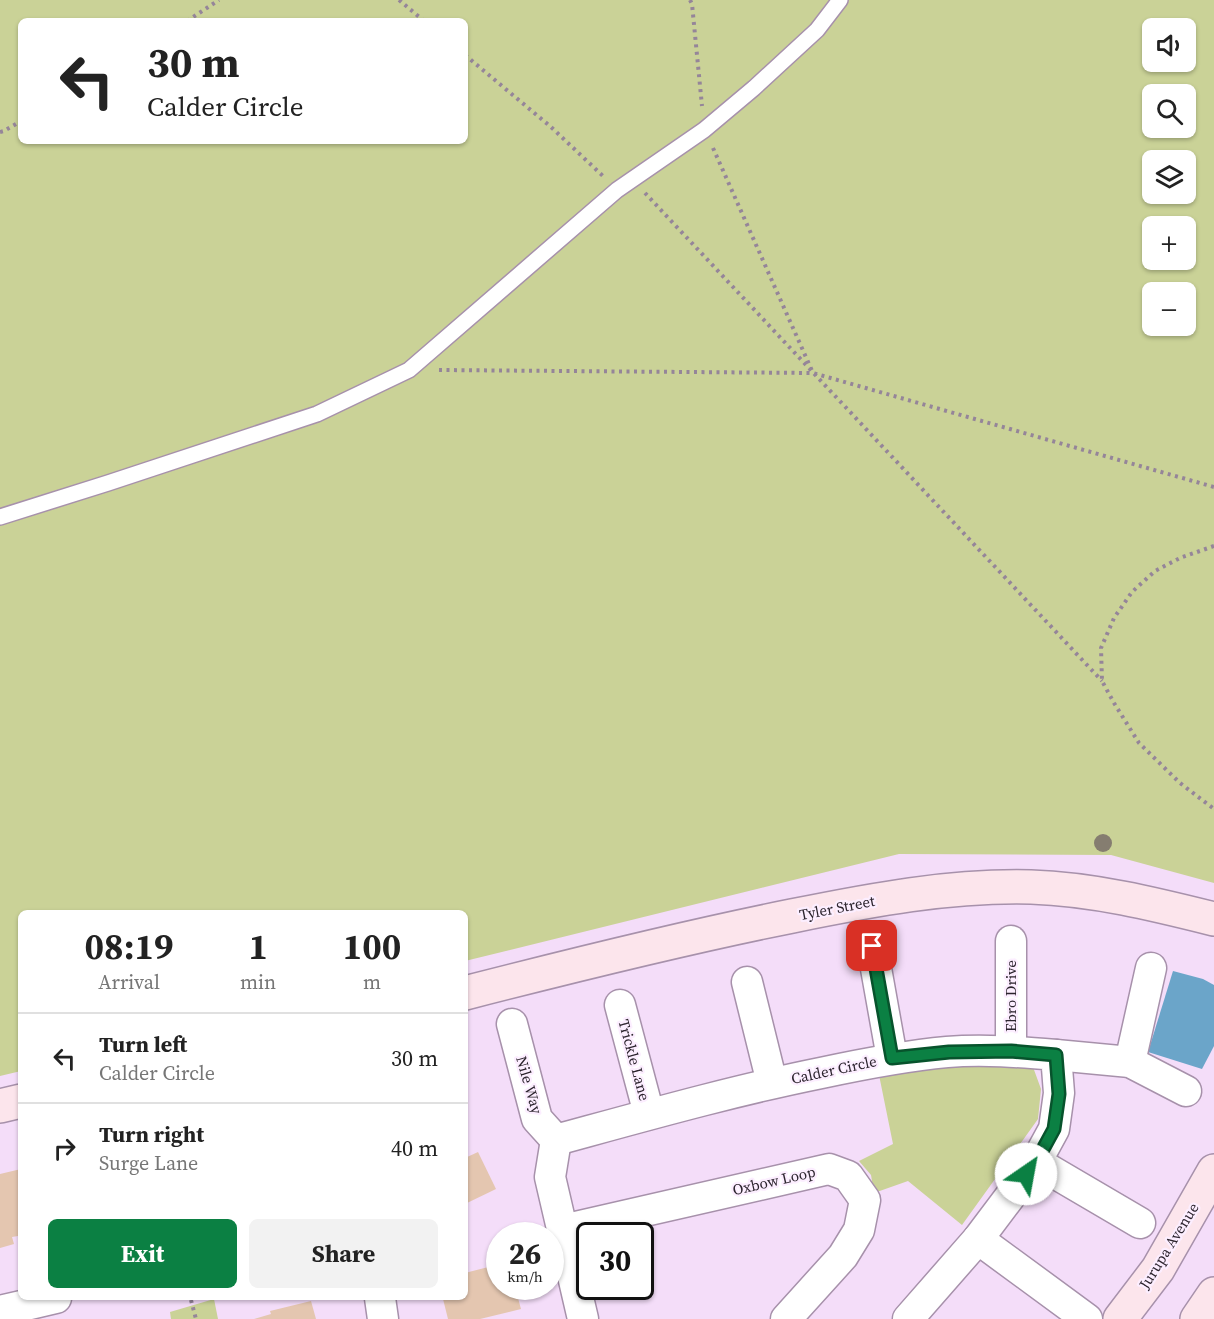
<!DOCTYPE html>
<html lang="en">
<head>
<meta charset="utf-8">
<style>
	:root { --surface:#fff; --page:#f2f2f2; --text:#222; --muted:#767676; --line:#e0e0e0; --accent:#0b8043 }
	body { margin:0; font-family:"Source Serif 4",serif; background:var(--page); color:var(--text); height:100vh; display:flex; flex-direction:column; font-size:22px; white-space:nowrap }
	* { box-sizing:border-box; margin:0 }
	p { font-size:20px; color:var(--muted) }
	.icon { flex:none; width:33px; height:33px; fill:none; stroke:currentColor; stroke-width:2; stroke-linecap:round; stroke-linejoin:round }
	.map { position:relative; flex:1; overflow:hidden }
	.drawer { position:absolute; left:18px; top:910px; width:450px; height:390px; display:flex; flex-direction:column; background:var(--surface); border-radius:9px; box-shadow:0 2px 4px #0004 }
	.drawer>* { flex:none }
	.guide { position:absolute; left:18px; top:18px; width:450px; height:126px; border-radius:9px; box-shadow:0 2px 4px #0004; background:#fff; color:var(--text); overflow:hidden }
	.controls { position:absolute; left:1142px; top:18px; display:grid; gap:12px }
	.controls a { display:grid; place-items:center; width:54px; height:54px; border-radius:9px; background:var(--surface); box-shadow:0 2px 4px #0004; font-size:30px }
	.speed { position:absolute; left:486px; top:1222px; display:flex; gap:12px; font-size:30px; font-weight:700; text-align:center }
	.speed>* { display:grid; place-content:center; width:78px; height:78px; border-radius:50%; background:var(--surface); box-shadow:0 2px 4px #0004; line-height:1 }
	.speed small { font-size:15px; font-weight:400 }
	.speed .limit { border:3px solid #111; border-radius:9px; background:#fff; color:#111 }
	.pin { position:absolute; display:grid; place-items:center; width:51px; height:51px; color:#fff; margin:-26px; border-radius:12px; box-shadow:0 3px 9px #0006 }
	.me { position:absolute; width:66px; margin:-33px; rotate:33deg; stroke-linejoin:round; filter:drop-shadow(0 0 4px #0008) }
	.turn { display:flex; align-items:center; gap:21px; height:126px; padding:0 30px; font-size:27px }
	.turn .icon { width:78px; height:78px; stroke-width:2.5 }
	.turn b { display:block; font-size:42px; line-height:51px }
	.eta { display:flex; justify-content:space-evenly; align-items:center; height:102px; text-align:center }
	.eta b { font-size:36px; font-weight:700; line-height:42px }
	.button { display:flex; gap:12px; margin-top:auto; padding:12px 30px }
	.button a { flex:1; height:69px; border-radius:9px; background:var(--accent); color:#fff; font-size:24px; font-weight:700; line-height:69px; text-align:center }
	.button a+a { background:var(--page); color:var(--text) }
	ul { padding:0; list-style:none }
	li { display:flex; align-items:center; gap:18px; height:90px; padding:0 30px; border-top:2px solid var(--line) }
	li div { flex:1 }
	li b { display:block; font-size:22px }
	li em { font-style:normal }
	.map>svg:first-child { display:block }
</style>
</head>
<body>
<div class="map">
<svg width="1214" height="1319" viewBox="0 0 1214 1319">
	<rect width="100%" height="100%" fill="#f4ddf9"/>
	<!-- green -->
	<g fill="#cad297" fill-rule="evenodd">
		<path d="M0,0H1214V883L1111,855L899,854L465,961V914H21V1071L0,1076ZM21,21H465V141H21ZM1152,28H1185V62H1152ZM1152,94H1185V128H1152ZM1152,160H1185V194H1152ZM1152,226H1185V260H1152ZM1152,292H1185V326H1152Z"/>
		<path d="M968,1064L1033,1067L1041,1089L1038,1119L962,1225L908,1181L874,1193L871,1175L859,1161L893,1144L878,1070Z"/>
		<path d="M214,1299L218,1319H171L170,1312Z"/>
	</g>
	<!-- water -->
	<path fill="#6ba5c9" d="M1173,971L1203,979L1214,985V1046L1202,1069L1148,1052Z"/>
	<!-- building -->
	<g fill="#e4c6b0">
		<path d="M478,1152L496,1189L465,1204V1158Z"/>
		<path d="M21,1169V1243L18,1236L12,1237L14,1244L0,1248V1174Z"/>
		<path d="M496,1265L498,1274L500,1273V1287H515L521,1309L480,1319H448L443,1299L465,1298V1273Z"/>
		<path d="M311,1301L316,1319H254L271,1314L270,1311Z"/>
	</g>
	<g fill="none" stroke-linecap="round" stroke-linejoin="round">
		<defs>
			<path id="lane" d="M0,517L108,483L317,414L409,370L617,190L704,130L754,88L817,30L840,0"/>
			<g id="street">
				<path d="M1011,941V1051"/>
				<path d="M872,946L892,1058"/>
				<path d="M747,982L772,1083"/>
				<path d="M620,1005L649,1114"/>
				<path d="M512,1024L537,1119L556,1140"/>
				<path d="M1056,1055L1130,1062L1186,1091"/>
				<path d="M1130,1062L1151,968"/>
				<path d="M556,1140C644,1116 732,1091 821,1073C863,1064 904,1056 947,1052C983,1049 1020,1052 1056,1055L1059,1093L1054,1129L1036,1162L978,1239L908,1319"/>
				<path d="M556,1140L550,1177L583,1319"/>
				<path d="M1036,1162L1140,1223"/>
				<path d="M562,1230L829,1169L848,1176L865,1200L859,1230L843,1256L786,1319"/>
				<path d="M978,1239L1087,1319"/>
				<path d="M380,1298L383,1319"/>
				<path d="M0,1311L56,1298"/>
			</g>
			<g id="secondary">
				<path d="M465,993C574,965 682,938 792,916C871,900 950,885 1031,887C1093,889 1154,904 1214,919"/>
				<path d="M0,1106L21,1101"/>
				<path d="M1120,1319L1158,1269L1214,1171"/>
				<path d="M1197,1319L1214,1294"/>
			</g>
		</defs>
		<!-- lane casing -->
		<use href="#lane" stroke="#a791ab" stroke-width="18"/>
		<!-- street casing -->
		<use href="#street" stroke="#a791ab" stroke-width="33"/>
		<!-- secondary casing -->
		<use href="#secondary" stroke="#a791ab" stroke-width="36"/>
		<!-- path -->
		<g stroke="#958599" stroke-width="4" stroke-dasharray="3 4.5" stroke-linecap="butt">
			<path d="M399,0L424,21"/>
			<path d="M690,0L692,4L702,106"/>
			<path d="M187,21L219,0"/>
			<path d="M465,55L551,127L604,177"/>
			<path d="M0,132L4,131L21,121"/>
			<path d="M713,148L813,373L1214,487"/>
			<path d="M645,193L1102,681"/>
			<path d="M439,370L812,373"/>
			<path d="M1214,546L1180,558L1155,571L1132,592L1114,618L1101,648L1102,681L1114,703L1139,743L1180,783L1214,809"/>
			<path d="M191,1300L196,1319"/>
		</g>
		<!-- lane -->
		<use href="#lane" stroke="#fff" stroke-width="15"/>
		<!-- street -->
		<use href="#street" stroke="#fff" stroke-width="30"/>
		<!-- secondary -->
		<use href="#secondary" stroke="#fce5ec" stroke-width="33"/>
	</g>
	<!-- trees -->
	<circle fill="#857d70" cx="1103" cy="843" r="9"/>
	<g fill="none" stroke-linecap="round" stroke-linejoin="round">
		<defs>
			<path id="route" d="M872,946L892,1058L949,1052L1011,1051L1056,1055L1059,1094L1054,1129L1036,1162L1026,1174"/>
		</defs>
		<!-- route casing -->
		<use href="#route" stroke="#07532c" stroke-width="15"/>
		<!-- route -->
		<use href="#route" stroke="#0b8043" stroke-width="10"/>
	</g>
	<g text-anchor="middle" stroke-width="4.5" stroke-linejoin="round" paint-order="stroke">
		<!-- street labels -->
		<g font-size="15" fill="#2c242e" stroke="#fceeff">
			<text transform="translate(837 908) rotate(-11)" y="5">Tyler Street</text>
			<text transform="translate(1011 996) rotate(-90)" y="5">Ebro Drive</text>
			<text transform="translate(634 1060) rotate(75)" y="5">Trickle Lane</text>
			<text transform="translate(834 1070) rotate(-12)" y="5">Calder Circle</text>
			<text transform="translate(529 1085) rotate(74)" y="5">Nile Way</text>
			<text transform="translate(774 1181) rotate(-13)" y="5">Oxbow Loop</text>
			<text transform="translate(1169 1246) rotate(-58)" y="5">Jurupa Avenue</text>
		</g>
	</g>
</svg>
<div class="controls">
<a><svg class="icon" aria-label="sound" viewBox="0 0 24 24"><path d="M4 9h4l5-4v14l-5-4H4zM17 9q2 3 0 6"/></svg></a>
<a><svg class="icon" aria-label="search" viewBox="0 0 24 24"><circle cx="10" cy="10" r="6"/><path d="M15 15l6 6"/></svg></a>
<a><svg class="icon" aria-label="layers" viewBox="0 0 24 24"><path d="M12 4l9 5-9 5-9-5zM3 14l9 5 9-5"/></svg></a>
<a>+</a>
<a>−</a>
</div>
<div class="speed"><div>26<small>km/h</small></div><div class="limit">30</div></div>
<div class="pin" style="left:872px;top:946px;background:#d93025"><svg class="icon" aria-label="arrive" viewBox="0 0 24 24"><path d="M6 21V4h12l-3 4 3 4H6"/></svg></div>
<svg class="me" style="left:1026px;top:1174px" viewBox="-20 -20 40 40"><circle r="19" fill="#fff"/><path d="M0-13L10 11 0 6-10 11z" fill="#0b8043"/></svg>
<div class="guide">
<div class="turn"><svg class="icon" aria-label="left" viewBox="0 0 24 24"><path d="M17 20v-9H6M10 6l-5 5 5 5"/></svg><div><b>30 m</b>Calder Circle</div></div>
</div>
<section class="drawer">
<div class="eta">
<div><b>08:19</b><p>Arrival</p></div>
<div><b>1</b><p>min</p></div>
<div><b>100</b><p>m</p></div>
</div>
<ul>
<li><svg class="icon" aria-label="left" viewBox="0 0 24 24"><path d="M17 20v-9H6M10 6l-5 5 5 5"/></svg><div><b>Turn left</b><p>Calder Circle</p></div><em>30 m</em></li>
<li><svg class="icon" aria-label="right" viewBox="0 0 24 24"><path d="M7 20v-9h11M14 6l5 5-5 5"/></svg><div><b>Turn right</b><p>Surge Lane</p></div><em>40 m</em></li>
</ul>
<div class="button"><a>Exit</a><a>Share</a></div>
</section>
</div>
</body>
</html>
